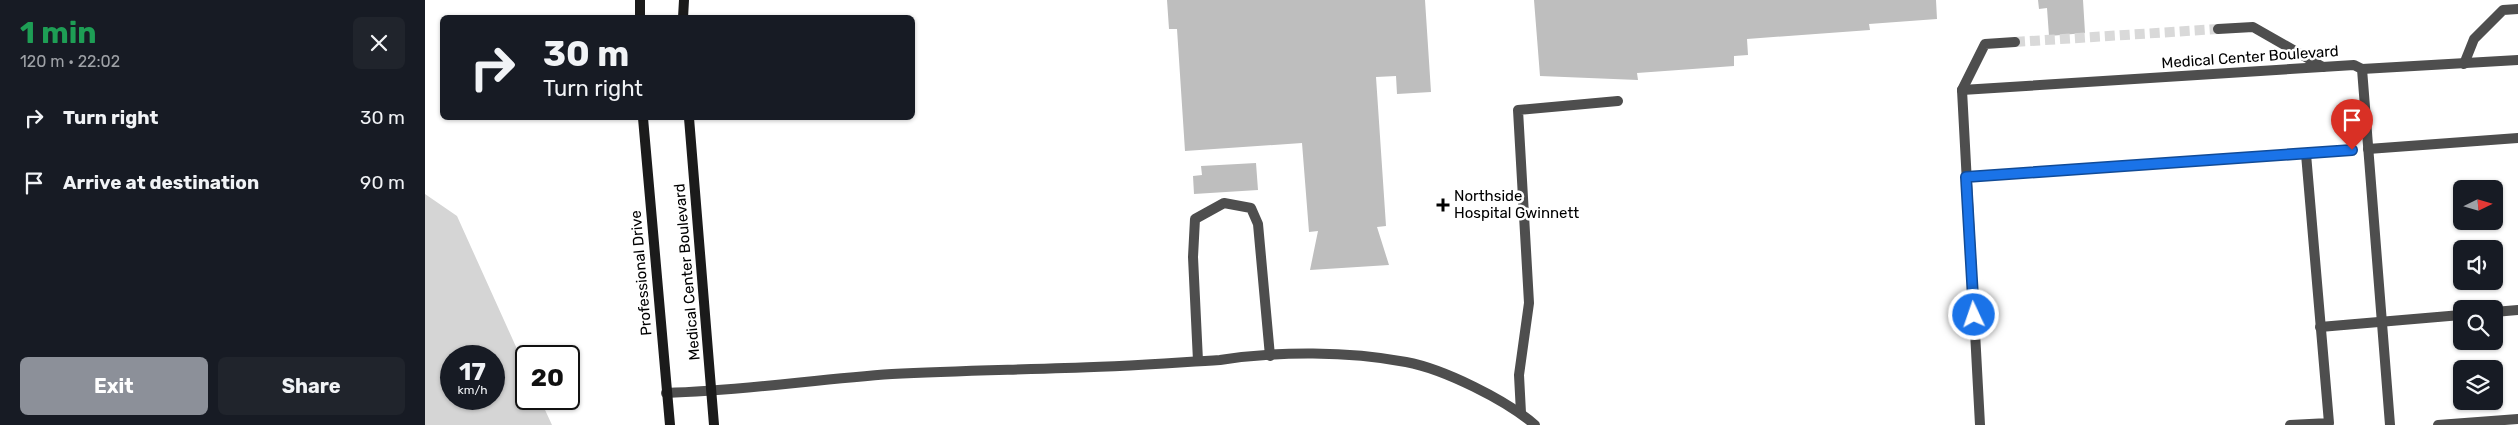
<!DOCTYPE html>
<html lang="en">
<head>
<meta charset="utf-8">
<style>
	:root { --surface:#171b24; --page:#20242c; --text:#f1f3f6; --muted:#9ea1a6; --accent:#8c9099 }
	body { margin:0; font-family:Rubik,sans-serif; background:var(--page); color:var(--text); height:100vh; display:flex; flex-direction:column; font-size:19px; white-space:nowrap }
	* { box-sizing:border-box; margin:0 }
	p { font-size:16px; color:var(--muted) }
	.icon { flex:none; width:28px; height:28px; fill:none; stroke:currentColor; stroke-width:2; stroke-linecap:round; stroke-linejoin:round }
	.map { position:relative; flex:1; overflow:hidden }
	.drawer { display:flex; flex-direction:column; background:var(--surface); width:425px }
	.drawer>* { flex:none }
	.banner { position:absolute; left:15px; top:15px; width:475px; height:105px; border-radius:8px; box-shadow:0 1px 4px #0004; background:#171b24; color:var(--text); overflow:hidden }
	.needle { width:32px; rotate:85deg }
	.tools { position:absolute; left:2028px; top:180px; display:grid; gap:10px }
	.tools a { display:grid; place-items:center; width:50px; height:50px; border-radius:8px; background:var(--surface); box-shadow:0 1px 4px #0004; font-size:25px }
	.speed { position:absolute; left:15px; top:345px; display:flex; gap:10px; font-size:25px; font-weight:700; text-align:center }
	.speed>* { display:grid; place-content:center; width:65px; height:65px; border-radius:50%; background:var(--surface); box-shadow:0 1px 4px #0004; line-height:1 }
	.speed small { font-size:12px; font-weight:400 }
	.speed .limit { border:2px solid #111; border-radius:8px; background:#fff; color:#111 }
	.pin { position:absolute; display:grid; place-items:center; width:42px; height:42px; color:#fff; margin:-51px -21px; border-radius:50% 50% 50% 0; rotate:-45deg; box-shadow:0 0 5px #0007 }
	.pin .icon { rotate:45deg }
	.me { position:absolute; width:55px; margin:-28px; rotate:357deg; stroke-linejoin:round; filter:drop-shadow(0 0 4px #0008) }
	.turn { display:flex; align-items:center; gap:18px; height:105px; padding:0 20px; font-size:22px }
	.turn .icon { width:65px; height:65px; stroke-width:2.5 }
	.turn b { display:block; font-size:35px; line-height:42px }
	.round { display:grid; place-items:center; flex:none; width:52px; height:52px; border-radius:8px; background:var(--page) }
	.overview { display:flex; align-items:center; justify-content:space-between; height:85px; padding:0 20px }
	h1 { font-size:30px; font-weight:700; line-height:38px; color:#1e9e55 }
	.action { display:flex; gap:10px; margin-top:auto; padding:10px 20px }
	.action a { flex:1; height:58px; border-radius:8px; background:var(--accent); color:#fff; font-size:20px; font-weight:700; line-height:58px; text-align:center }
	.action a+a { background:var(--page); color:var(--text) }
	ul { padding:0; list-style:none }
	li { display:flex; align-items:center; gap:15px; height:65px; padding:0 20px }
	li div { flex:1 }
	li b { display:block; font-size:19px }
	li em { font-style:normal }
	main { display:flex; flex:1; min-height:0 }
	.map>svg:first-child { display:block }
</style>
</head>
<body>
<main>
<section class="drawer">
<div class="overview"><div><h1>1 min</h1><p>120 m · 22:02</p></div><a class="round"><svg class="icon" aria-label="close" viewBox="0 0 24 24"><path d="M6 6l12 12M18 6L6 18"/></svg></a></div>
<ul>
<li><svg class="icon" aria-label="right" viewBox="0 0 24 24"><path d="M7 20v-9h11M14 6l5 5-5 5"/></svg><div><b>Turn right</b></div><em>30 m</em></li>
<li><svg class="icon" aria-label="arrive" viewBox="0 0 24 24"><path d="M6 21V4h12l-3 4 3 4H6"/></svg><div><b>Arrive at destination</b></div><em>90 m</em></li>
</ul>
<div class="action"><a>Exit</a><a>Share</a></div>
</section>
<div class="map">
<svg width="2093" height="425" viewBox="0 0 2093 425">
	<rect width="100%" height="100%" fill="#fff"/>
	<!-- green -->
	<path fill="#d5d5d5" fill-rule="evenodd" d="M0,194L32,216L101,369V399H115L127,425H0ZM26,356H69V399H26Z"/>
	<!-- building -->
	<g fill="#bebebe">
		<path d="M742,0H1000L1006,92L972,94L971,76L951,77L961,226L952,227L964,265L885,270L893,231L884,232L877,143L760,151L752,29H744Z"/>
		<path d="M1109,0H1511L1512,19L1444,24L1445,30L1322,39L1323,55L1309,56V66L1212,73L1213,80L1115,76Z"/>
		<path d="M1613,0H1658L1660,33L1624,36L1622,8L1614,9Z"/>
		<path d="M831,163L833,190L769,194L768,176L777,175L776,166Z"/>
	</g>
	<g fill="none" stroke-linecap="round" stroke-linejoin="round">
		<!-- street-tunnel -->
		<path stroke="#d9d9d9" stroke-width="10" stroke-dasharray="10 5" stroke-linecap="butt" d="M1590,42L1793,29"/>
		<!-- lane -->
		<g stroke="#4e4e4e" stroke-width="10">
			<path d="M2039,64L2049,39L2078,10L2093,9"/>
			<path d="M1937,69L2093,60"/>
			<path d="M1537,90L1555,425"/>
			<path d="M1943,149L2093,138"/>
			<path d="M1541,177L1927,150"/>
			<path d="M2069,312L2093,310"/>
			<path d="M1895,327L2036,315"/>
			<path d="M773,361L768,257L770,219L799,203L826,208L833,224L845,356"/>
			<path d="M1865,425L1904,423L1881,154"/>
			<path d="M2013,425L2093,419"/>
		</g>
		<!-- street -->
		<g stroke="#4e4e4e" stroke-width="10">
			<path d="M1793,29L1828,27L1898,67"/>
			<path d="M1537,90L1929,65L1937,69L1965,425"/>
			<path d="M1537,90L1560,44L1590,42"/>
			<path d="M241,393C317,391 392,379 467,374C525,371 582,370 640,368C692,367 744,363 795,360C853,351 923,351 981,362C1019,369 1081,400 1110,425"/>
			<path d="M1096,413L1094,375L1104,303L1093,110L1193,101"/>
		</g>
		<!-- secondary -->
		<g stroke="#1b1b1b" stroke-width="10">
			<path d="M215,0V18"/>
			<path d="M258,18L259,0"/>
			<path d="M218,118L245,425"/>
			<path d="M264,118L289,425"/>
		</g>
	</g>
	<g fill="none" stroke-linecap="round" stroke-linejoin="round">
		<defs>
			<path id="route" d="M1549,315L1541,177L1927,150"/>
		</defs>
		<!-- route casing -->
		<use href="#route" stroke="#114b97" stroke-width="12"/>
		<!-- route -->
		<use href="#route" stroke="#1a73e8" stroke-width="9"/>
	</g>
	<!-- markers -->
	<path fill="#000" stroke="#fff" stroke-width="2" d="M1015.5 197.5h5v5h5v5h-5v5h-5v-5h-5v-5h5z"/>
	<g text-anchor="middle" stroke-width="5" stroke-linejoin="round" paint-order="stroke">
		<!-- street labels -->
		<g font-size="15" fill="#000" stroke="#fff">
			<text transform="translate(1825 57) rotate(-4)" y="5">Medical Center Boulevard</text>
			<text transform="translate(262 272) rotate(-95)" y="5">Medical Center Boulevard</text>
			<text transform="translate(216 273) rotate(-95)" y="5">Professional Drive</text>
		</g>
		<!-- poi labels -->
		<g font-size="15" fill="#000" stroke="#fff" text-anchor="start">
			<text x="1029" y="201">Northside<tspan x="1029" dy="17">Hospital Gwinnett</tspan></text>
		</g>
	</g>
</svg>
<div class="tools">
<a><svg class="needle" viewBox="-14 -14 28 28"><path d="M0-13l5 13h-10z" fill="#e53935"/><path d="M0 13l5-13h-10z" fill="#9ea1a6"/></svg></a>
<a><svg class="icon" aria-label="sound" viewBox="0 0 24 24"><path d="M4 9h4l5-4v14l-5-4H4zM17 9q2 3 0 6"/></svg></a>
<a><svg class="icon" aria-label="search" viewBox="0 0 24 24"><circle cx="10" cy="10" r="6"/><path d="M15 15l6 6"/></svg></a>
<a><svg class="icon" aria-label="layers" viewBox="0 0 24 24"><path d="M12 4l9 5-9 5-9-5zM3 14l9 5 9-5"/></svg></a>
</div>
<div class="speed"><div>17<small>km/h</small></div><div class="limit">20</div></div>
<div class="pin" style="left:1927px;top:150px;background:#d93025"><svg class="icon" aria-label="arrive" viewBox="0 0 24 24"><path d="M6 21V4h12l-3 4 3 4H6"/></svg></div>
<svg class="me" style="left:1549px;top:315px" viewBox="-20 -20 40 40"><circle r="17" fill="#1a73e8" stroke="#fff" stroke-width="3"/><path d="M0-11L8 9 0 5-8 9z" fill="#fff"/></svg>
<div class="banner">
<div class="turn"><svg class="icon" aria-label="right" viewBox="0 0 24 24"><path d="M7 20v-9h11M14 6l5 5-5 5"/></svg><div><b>30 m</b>Turn right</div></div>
</div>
</div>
</main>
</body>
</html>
